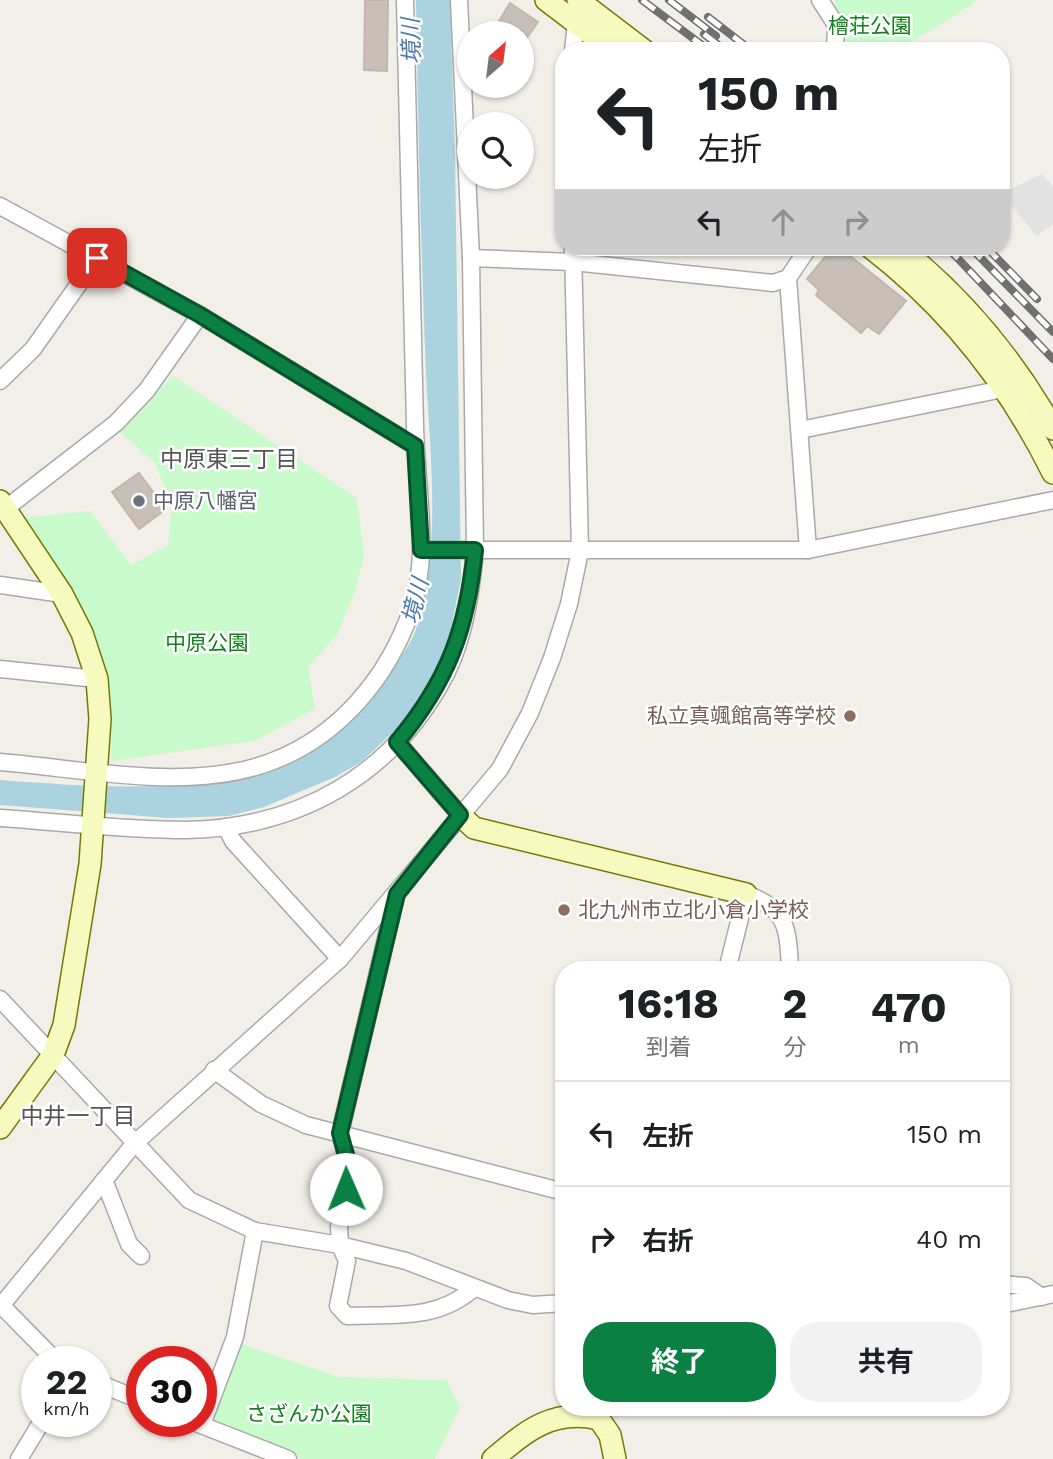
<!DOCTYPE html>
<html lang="ja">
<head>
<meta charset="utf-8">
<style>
	:root { --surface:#fff; --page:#f2f2f2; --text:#202124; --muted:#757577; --line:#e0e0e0; --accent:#0b8043 }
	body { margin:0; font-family:"Work Sans","Noto Sans JP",sans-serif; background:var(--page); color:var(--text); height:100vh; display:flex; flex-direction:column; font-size:26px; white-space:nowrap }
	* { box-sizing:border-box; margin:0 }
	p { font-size:23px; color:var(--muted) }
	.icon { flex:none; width:38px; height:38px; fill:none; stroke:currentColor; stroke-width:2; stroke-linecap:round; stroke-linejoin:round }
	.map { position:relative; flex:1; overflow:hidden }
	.panel { position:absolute; left:555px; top:961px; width:455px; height:455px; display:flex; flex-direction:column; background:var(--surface); border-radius:28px; box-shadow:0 2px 5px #0004 }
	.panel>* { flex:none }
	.banner { position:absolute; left:555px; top:42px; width:455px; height:214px; border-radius:28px; box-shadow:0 2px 5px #0004; background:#fff; color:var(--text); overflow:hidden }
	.needle { width:46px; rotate:28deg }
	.buttons { position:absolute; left:457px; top:21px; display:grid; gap:14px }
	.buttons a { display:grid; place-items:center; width:77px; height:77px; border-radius:50%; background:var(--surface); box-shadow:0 2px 5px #0004; font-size:35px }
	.speed { position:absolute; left:21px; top:1346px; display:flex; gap:14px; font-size:35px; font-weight:700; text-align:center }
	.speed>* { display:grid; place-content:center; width:91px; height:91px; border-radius:50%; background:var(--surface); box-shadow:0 2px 5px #0004; line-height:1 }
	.speed small { font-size:18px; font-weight:400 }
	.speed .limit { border:10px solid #d22; background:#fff; color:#111 }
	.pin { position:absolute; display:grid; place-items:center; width:60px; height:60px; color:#fff; margin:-30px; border-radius:14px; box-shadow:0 4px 10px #0006 }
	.me { position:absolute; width:77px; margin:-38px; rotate:359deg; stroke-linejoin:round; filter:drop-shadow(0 0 5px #0008) }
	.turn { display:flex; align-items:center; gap:24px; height:147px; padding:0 28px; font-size:32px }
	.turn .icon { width:91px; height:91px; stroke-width:2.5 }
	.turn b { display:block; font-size:49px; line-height:60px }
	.lanes { display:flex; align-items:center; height:66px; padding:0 28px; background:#0003; justify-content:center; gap:35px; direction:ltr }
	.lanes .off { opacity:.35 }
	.eta { display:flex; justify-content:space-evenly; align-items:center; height:119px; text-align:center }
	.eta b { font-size:42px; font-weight:700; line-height:49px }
	.primary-button { display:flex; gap:14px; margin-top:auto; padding:14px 28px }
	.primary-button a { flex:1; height:80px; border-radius:28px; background:var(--accent); color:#fff; font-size:28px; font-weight:700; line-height:80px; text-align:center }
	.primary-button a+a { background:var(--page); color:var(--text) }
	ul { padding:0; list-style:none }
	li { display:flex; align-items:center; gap:21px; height:105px; padding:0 28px; border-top:2px solid var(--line) }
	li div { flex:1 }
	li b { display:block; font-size:26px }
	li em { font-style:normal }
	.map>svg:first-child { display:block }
</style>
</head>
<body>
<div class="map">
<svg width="1053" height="1459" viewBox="0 0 1053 1459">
	<rect width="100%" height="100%" fill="#f2efe9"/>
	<!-- park -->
	<g fill="#c8facc">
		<path d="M835,0H978C951,17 870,80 843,37C838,29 837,10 835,0Z"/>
		<path d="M173,376L357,498L364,556L355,591L337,635L308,667L315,709L254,741L112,761C110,735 111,707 107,680C97,618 58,568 23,518L90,511L131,565L168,545L172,505L155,463L119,431Z"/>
		<path d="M233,1341L338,1377L446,1380L460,1406L435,1459H303L208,1421Z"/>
	</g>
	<!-- parking -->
	<path fill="#e2e2e2" d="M1042,174L1053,187V224L1037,236L1001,194Z"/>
	<!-- water -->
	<path fill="#aad3df" d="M416,0H450L455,152L461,579L446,653L422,697L406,720L361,762L335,777L264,807L229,816L168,818L0,805V780C138,790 300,806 387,676C397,662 411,645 416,629C442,554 430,452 426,374C421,249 418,125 416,0Z"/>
	<!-- building -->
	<g fill="#c7bfb8" stroke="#c4b6ab" stroke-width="2">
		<path d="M365,0H388L387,71L364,70Z"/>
		<path d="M510,3L538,22L526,39L522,33L499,21Z"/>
		<path d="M833,247H839L906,301L879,334L867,326L861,333L816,295L819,290L807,279Z"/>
		<path d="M139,473L166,509L139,529L112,492Z"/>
	</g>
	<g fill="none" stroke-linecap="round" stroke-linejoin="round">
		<defs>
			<g id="street">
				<path d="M820,0L836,25L835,51"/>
				<path d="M573,51L576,23"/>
				<path d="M0,206L200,315L415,446"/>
				<path d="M471,258L573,262L773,283L788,278L809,247"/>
				<path d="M788,278L808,550"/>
				<path d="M0,381L33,349L97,258"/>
				<path d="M800,430L993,391L1003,387"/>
				<path d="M5,509L116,423L147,390L200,315"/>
				<path d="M421,550H808L1053,500"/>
				<path d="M0,585L62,594"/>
				<path d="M0,669L97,679"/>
				<path d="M397,742L460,815"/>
				<path d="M0,762C86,769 192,793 273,761C339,736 388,677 411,611C431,553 416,486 415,425C412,283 408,142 405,0"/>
				<path d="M0,818C61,822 124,830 186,830C299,828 393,775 446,674C465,636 471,592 475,550L471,258L459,0"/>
				<path d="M226,827L233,841L340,959"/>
				<path d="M396,896L340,1133L350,1170L339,1227L340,1245L347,1261L338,1306L347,1316C394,1314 437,1321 474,1288"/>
				<path d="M727,970L746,894C788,909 788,929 790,970"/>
				<path d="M0,999L189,1200L255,1231L340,1245L406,1261L508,1300L533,1305L564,1303"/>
				<path d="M214,1070L261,1104L306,1125L564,1192"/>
				<path d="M104,1180L129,1244L141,1256"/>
				<path d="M1001,1284L1026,1286L1042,1297"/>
				<path d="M0,1304L57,1362"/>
				<path d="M1001,1305L1053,1294"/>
				<path d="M0,1307L134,1144L340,959L500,769L530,713L552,658L569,604L580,551L573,247"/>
				<path d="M96,1382L142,1401"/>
				<path d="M191,1421L288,1459"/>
				<path d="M202,1425L235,1337L255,1231"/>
				<path d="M19,1459L42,1421"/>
			</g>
			<g id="secondary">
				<path d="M546,0L613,51"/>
				<path d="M578,0L645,51"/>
				<path d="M870,247C949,308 1009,384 1053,473"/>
				<path d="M899,247C963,298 1013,358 1053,429"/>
				<path d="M0,501L62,594L82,633L97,679L100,719L90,864L64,1025L53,1055L0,1128"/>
				<path d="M460,815L474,828L746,894"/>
				<path d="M493,1459C526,1431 553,1408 599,1419L610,1435L615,1459"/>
			</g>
		</defs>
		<!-- street casing -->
		<use href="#street" stroke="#a9a9a9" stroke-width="19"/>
		<!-- secondary casing -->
		<use href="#secondary" stroke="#707d05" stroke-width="24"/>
		<!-- street -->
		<use href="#street" stroke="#fff" stroke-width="16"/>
		<!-- secondary -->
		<use href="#secondary" stroke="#f7fabf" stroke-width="21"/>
		<defs>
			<g id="rail">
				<path d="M642,0L710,51"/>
				<path d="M669,0L716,36"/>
				<path d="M708,17L752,51"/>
				<path d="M704,34L726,51"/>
				<path d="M947,247L1053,359"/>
				<path d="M970,247L1053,332"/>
				<path d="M986,247L1037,299"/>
			</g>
		</defs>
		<!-- rail casing -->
		<use href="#rail" stroke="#707070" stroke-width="8"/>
		<!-- rail -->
		<use href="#rail" stroke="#fff" stroke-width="5" stroke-dasharray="16" stroke-linecap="butt"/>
	</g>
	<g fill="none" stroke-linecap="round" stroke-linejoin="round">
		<defs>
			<path id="route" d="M97,258L200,315L415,446L421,550H475C467,629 448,681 397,742L460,815L397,894L340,1133L350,1170L346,1189"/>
		</defs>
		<!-- route casing -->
		<use href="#route" stroke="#07532c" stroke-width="18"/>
		<!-- route -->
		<use href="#route" stroke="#0b8043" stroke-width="12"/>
	</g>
	<!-- markers -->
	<circle fill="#6b7280" stroke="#fff" stroke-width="2.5" cx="139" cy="501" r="7"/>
	<g fill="#8d6e63" stroke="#fff" stroke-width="2.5">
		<circle cx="850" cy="716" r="7"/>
		<circle cx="564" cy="910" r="7"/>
	</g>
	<g text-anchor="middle" stroke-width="5" stroke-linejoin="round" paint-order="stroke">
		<!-- park labels -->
		<g font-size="21" fill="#0c8416" stroke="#fff">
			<text x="870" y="33">檜荘公園</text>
			<text x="207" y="650">中原公園</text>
			<text x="309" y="1421">さざんか公園</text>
		</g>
		<!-- worship labels -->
		<g font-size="21" fill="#5b616d" stroke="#fff" text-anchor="start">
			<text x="153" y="508">中原八幡宮</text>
		</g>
		<!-- education labels -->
		<g font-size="21" fill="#785e54" stroke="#fff" text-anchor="end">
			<text x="836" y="723">私立真颯館高等学校</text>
			<text x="578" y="917" text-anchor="start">北九州市立北小倉小学校</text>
		</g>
		<!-- water labels -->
		<g font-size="23" font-style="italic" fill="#4a7aab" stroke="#fff">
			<text transform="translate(411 41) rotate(-92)" y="8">境川</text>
			<text transform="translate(415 601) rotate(-76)" y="8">境川</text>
		</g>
		<!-- neighbourhood labels -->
		<g font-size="23" fill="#555" stroke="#fff">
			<text x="229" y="467">中原東三丁目</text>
			<text x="78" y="1124">中井一丁目</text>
		</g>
	</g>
</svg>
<div class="buttons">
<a><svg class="needle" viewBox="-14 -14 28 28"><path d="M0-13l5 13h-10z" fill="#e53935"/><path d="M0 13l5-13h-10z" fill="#757577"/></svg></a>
<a><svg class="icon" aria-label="search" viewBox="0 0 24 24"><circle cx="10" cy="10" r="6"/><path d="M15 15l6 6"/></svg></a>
</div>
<div class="speed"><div>22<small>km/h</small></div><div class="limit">30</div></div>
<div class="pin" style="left:97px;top:258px;background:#d93025"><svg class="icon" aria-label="arrive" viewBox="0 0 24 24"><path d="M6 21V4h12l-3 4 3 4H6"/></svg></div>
<svg class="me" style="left:346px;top:1189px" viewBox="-20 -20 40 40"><circle r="19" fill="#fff"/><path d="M0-13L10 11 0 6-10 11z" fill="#0b8043"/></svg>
<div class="banner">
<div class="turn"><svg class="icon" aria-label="left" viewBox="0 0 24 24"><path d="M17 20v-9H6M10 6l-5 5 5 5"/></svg><div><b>150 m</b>左折</div></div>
<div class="lanes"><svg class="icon" aria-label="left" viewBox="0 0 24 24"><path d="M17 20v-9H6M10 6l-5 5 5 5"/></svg><svg class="icon off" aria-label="ahead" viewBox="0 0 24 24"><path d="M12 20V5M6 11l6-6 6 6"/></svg><svg class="icon off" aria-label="right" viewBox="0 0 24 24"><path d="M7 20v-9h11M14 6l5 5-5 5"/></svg></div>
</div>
<section class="panel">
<div class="eta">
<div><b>16:18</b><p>到着</p></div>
<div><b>2</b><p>分</p></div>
<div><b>470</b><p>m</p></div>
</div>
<ul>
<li><svg class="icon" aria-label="left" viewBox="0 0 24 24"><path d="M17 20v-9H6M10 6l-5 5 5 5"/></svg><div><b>左折</b></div><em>150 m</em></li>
<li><svg class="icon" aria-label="right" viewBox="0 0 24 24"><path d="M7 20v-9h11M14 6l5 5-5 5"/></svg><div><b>右折</b></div><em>40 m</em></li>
</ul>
<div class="primary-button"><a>終了</a><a>共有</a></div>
</section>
</div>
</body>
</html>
